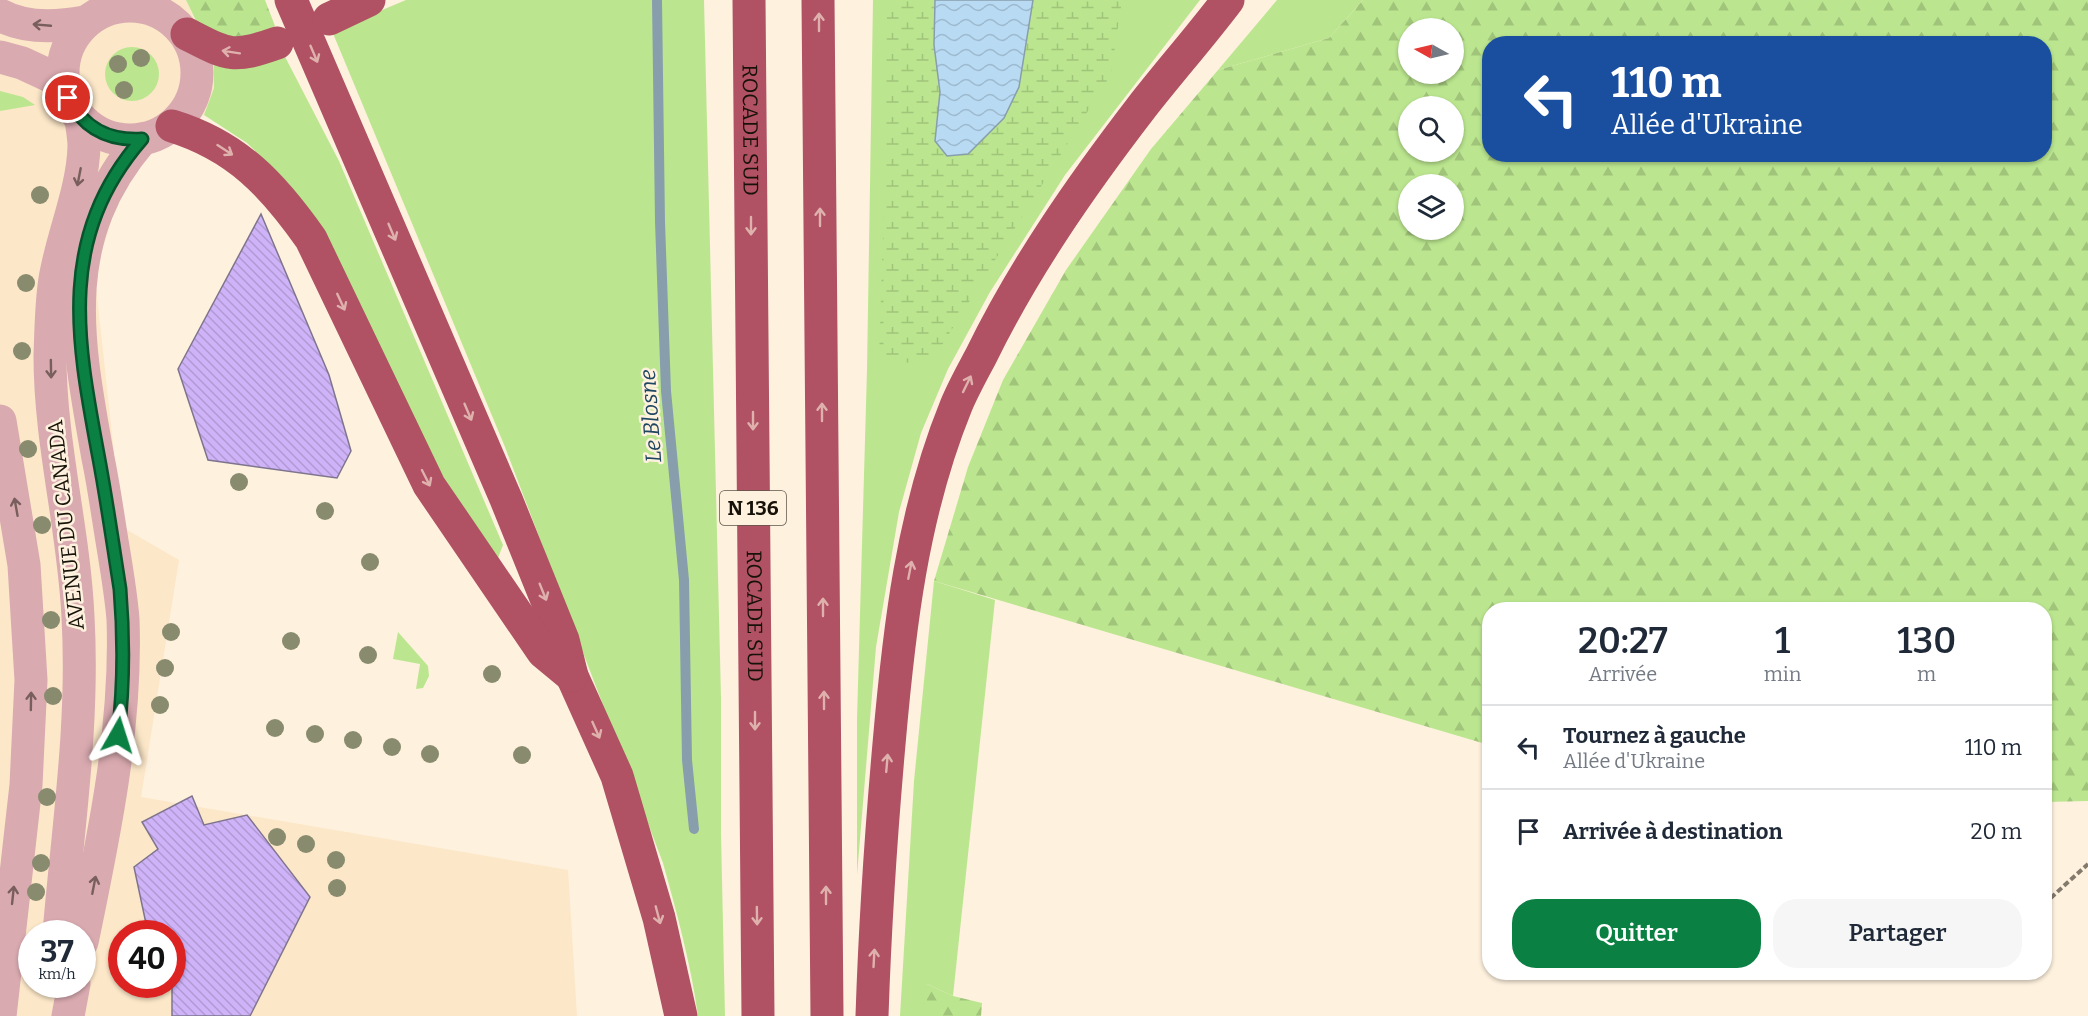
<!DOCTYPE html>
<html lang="fr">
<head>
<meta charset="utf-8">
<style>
	:root { --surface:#fff; --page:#f6f6f7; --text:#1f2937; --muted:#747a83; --line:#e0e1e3; --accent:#0b8043 }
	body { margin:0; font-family:Bitter,serif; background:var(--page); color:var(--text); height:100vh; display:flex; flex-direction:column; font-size:22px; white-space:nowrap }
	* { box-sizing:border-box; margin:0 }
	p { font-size:20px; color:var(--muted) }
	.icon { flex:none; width:33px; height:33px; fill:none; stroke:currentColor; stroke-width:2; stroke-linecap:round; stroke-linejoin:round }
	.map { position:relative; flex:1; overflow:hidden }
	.sheet { position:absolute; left:1482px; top:602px; width:570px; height:378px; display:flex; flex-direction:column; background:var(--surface); border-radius:24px; box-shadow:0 2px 4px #0004 }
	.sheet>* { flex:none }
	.hud { position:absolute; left:1482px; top:36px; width:570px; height:126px; border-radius:24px; box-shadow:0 2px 4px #0004; background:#1a4fa0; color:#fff; overflow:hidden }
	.needle { width:39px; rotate:278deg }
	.fabs { position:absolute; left:1398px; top:18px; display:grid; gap:12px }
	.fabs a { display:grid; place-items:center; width:66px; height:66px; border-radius:50%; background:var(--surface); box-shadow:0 2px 4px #0004; font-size:30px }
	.speed { position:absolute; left:18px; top:920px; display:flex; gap:12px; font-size:30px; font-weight:700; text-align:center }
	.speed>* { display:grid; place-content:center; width:78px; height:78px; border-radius:50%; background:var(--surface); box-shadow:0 2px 4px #0004; line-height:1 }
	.speed small { font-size:15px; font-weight:400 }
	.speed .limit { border:9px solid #d22; background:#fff; color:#111 }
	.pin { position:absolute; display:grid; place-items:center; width:51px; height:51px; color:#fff; margin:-26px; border:3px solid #fff; border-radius:50%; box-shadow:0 2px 6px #0007 }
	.me { position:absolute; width:66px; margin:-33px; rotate:6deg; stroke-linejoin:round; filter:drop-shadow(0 0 4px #0008) }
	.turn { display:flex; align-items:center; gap:21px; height:126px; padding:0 30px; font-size:27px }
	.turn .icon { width:78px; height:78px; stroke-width:2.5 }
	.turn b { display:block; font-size:42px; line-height:51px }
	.eta { display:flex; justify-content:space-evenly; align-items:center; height:102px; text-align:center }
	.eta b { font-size:36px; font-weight:600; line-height:42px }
	.cta { display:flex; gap:12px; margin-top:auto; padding:12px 30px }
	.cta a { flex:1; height:69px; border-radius:24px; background:var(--accent); color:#fff; font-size:24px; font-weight:600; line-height:69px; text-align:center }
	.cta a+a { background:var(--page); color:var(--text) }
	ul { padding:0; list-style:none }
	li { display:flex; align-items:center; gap:18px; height:84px; padding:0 30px; border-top:2px solid var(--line) }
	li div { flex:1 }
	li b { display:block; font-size:22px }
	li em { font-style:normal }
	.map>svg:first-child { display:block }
</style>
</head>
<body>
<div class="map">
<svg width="2088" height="1016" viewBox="0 0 2088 1016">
	<defs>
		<pattern id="forest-firs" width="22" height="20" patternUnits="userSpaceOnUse" patternTransform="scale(1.5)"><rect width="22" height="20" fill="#bbe68f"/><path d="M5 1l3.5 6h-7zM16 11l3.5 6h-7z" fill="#a0c47a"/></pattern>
		<pattern id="wetland-marsh" width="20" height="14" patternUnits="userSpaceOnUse" patternTransform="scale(1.5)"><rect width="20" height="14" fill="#bbe68f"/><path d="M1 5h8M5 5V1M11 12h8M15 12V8" fill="none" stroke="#a0c47a"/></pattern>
		<pattern id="water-waves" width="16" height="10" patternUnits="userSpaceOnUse" patternTransform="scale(1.5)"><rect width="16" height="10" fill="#b8daf3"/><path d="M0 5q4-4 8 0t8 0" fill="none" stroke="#9dbacf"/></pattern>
		<pattern id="building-back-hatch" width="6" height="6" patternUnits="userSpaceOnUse" patternTransform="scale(1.5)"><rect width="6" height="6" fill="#cfb3f8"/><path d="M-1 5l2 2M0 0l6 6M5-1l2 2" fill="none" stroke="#b199d3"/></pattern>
	</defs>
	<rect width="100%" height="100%" fill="#fef1de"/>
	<!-- built -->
	<path fill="#fce7c8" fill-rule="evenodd" d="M0,0H186L214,64V88L204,115L151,153L121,189L100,257L96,287L122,527L179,560L141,797L568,870L577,1016H0ZM32,933H82V984H32ZM122,933H172V984H122Z"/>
	<!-- grass -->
	<g fill="#bbe68f">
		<path d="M406,0H704L721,698V834L725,1016H698C691,964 677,914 663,863L505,447L332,31Z"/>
		<path d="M873,0H1200L1065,175L990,292L948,369L921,433L899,512L876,647L857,875V719L867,370Z"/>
		<path d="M1277,0H1363L1329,38L1218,70Z"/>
		<circle cx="132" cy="74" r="27"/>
		<path d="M282,51L339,161L503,545L498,558L438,469L322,231L289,184L247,143L204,115L214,88V64Z"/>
		<path d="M0,91L23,97L35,105L0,111Z"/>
		<path d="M934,581L995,600L953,996L927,984V1016H900L914,781Z"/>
		<path d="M398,632L428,666L429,676L423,688L416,689L420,664L393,659Z"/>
	</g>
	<!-- forest -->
	<g fill="url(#forest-firs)" fill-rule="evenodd">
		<path d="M186,0H265L275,26L247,40L235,41L199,27Z"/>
		<path d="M1363,0H2088V801L2045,802L2044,609H1490L1489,745L934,581L968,467L1003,380L1066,270L1151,149L1218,70L1329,38ZM1408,28H1454V74H1408ZM1490,44H2044V154H1490ZM1408,106H1454V152H1408ZM1408,184H1454V230H1408Z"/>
		<path d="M927,984L953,996L982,1003L981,1016H927Z"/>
	</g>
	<!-- wetland -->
	<path fill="url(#wetland-marsh)" d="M887,0H1122L1111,74L929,366L879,358L884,203Z"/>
	<!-- water -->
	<path fill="url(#water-waves)" stroke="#889ead" stroke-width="1.5" d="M935,0H1033L1019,87L1004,118L968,154L947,156L935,141L940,92L934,45Z"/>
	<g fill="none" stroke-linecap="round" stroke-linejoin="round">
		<!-- stream -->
		<path stroke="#889ead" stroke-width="10" d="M657,0L660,222L666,391L684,580L687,760L694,829"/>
	</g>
	<!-- building -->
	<g fill="url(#building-back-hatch)" stroke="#7e758d" stroke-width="1.5">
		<path d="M261,214L329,375L351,451L337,478L208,460L178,369Z"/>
		<path d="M192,796L204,825L247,815L310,897L250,1016H172V933H148L134,867L158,849L142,822Z"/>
	</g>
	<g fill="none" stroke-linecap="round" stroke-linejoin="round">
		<!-- path -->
		<path stroke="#837a6d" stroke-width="4" stroke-dasharray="6 3" stroke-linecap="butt" d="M2044,904L2088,864"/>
		<!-- minor -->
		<g stroke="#d9aab0" stroke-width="33">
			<circle cx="130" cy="73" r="67"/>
			<path d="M0,15C25,29 58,27 85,22"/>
			<path d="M0,57L22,63L63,82"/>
			<path d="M0,421L24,565L31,680L26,785L0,1016"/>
			<path d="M59,933C68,826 84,725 78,617C74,529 50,444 50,356C51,330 51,304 55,279C62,236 83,190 84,146C84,137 82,128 81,119"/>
			<path d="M82,942C104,836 127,727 123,619C121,595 117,571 113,547C108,517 104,487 98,458C77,340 56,239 142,139"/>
			<path d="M68,1016L74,984"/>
		</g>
		<!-- highway -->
		<g stroke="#b05164" stroke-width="33">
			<path d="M291,0L506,499L563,640L572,676L617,776L659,918L681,1016"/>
			<path id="s1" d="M749,0L758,1016"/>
			<path d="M818,0L827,1016"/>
			<path d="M329,19L369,0"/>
			<path d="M187,34C228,55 232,59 277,43"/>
			<path d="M172,126C237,146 273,185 311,239L429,485L543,652L572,676"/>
			<path d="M872,1016C875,925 881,834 889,744C899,629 912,514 956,406C963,389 972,373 981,356C1024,268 1081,186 1141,108C1169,72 1200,37 1228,0"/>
		</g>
	</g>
	<!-- trees -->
	<g fill="#888b6e">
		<circle cx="141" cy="58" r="9"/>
		<circle cx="118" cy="64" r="9"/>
		<circle cx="124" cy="90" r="9"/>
		<circle cx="40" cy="195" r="9"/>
		<circle cx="26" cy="283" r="9"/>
		<circle cx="22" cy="351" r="9"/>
		<circle cx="28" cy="449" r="9"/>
		<circle cx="239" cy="482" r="9"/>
		<circle cx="325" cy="511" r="9"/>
		<circle cx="42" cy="525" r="9"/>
		<circle cx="370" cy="562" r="9"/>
		<circle cx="51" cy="620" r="9"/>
		<circle cx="171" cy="632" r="9"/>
		<circle cx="291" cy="641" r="9"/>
		<circle cx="368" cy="655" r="9"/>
		<circle cx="165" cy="668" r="9"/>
		<circle cx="492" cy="674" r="9"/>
		<circle cx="53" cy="696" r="9"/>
		<circle cx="160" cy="705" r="9"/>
		<circle cx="275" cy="728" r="9"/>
		<circle cx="315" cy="734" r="9"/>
		<circle cx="353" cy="740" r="9"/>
		<circle cx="392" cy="747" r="9"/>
		<circle cx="430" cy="754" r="9"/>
		<circle cx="522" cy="755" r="9"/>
		<circle cx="47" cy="797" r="9"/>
		<circle cx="277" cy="837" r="9"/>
		<circle cx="306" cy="844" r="9"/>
		<circle cx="336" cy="860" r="9"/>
		<circle cx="41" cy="863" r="9"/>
		<circle cx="337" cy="888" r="9"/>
		<circle cx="36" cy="892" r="9"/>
	</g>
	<!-- one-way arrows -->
	<defs><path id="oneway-shaft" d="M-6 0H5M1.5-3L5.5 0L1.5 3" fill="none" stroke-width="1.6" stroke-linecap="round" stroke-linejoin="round" transform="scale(1.5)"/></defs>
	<g stroke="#dfb1ad">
		<use href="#oneway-shaft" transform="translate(819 22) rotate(-90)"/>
		<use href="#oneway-shaft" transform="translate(231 52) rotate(-171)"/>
		<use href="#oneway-shaft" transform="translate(314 54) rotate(67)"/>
		<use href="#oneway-shaft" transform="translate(225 150) rotate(33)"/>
		<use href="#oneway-shaft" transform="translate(820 217) rotate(-90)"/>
		<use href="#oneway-shaft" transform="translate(751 226) rotate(90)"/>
		<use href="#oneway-shaft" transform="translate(392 232) rotate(67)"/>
		<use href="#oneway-shaft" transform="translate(341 302) rotate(65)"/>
		<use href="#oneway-shaft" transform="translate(967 384) rotate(-64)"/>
		<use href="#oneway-shaft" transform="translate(468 412) rotate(67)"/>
		<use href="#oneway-shaft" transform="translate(822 412) rotate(-90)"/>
		<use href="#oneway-shaft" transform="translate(753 421) rotate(90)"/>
		<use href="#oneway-shaft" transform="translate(426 478) rotate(63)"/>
		<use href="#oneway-shaft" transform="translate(910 570) rotate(-79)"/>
		<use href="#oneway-shaft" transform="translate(543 592) rotate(68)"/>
		<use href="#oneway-shaft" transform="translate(823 607) rotate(-90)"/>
		<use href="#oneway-shaft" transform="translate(824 700) rotate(-90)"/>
		<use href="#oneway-shaft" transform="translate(755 721) rotate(90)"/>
		<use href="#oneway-shaft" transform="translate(596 730) rotate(66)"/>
		<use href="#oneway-shaft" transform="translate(887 763) rotate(-85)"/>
		<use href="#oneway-shaft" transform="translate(826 895) rotate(-90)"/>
		<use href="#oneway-shaft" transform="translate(658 915) rotate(75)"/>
		<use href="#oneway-shaft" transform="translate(757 916) rotate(89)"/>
		<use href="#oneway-shaft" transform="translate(874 958) rotate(-87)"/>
	</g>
	<g stroke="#785e5c">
		<use href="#oneway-shaft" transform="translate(42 25) rotate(-175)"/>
		<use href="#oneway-shaft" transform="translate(79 177) rotate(101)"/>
		<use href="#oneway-shaft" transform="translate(51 369) rotate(89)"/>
		<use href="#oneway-shaft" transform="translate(16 507) rotate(-100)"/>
		<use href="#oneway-shaft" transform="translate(31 701) rotate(-89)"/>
		<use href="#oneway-shaft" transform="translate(94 885) rotate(-79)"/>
		<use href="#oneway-shaft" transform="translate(13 895) rotate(-84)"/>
	</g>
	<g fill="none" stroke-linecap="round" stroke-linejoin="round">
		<defs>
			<path id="route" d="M68,98C84,129 109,141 142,139C56,238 77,341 99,459C107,502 113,545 120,589C124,638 124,686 118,735"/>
		</defs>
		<!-- route casing -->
		<use href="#route" stroke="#07532c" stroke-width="15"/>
		<!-- route -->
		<use href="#route" stroke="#0b8043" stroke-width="10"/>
	</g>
	<g text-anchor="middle" stroke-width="5" stroke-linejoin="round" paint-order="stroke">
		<!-- shield labels -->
		<rect fill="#fef1de" stroke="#5c5549" stroke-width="1.5" x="720" y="491" width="66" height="34" rx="4.5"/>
		<g font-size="20" font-weight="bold" fill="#171209">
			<text x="753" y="515">N 136</text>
		</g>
		<!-- street labels -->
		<g font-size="21" fill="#171209" stroke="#fef1de">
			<text dy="7" stroke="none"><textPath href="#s1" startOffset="130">ROCADE SUD</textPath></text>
			<text transform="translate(66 525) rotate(-96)" y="7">AVENUE DU CANADA</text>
			<text dy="7" stroke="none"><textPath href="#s1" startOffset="616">ROCADE SUD</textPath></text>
		</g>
		<!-- water labels -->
		<g font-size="22" font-style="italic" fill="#1f4660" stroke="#fef1de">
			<text transform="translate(650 416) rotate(-94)" y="8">Le Blosne</text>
		</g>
	</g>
</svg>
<div class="fabs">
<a><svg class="needle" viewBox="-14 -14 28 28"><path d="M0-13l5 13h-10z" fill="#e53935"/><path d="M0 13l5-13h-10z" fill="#747a83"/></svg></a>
<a><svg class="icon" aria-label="search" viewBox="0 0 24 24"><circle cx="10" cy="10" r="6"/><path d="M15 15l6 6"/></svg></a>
<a><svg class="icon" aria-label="layers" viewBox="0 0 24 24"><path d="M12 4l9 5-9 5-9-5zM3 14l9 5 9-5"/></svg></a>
</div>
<div class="speed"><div>37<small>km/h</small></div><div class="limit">40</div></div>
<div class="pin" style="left:68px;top:98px;background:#d93025"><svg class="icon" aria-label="arrive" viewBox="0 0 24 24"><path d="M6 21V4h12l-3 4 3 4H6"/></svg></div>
<svg class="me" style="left:118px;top:735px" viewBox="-20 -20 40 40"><path d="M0-17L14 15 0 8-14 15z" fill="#0b8043" stroke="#fff" stroke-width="4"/></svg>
<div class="hud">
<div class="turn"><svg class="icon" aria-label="left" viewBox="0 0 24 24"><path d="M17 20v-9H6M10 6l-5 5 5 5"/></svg><div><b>110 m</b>Allée d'Ukraine</div></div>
</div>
<section class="sheet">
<div class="eta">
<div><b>20:27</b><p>Arrivée</p></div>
<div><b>1</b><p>min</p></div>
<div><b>130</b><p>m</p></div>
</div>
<ul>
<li><svg class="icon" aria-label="left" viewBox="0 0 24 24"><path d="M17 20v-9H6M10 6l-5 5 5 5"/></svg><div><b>Tournez à gauche</b><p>Allée d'Ukraine</p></div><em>110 m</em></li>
<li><svg class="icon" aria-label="arrive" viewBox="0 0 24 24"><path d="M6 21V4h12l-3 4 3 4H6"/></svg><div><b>Arrivée à destination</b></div><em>20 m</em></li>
</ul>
<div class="cta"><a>Quitter</a><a>Partager</a></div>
</section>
</div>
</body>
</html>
